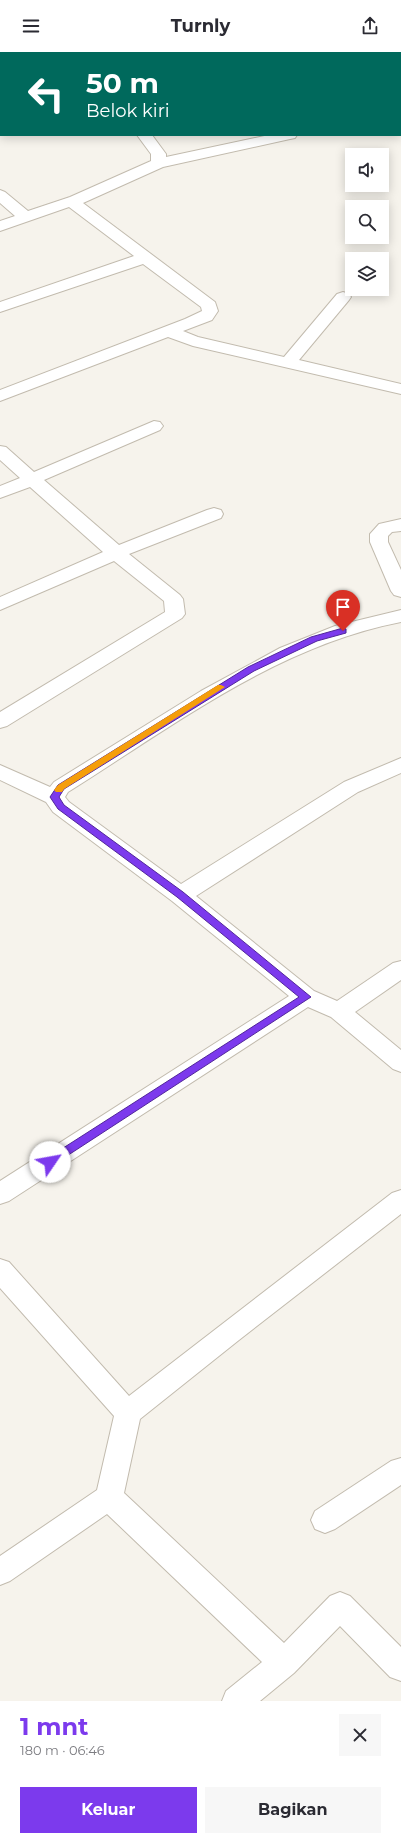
<!DOCTYPE html>
<html lang="id">
<head>
<meta charset="utf-8">
<style>
	:root { --surface:#fff; --page:#f7f7f7; --text:#2b2b33; --muted:#7c7c81; --accent:#7c3aed }
	body { margin:0; font-family:Montserrat,sans-serif; background:var(--page); color:var(--text); height:100vh; display:flex; flex-direction:column; font-size:15px; white-space:nowrap }
	* { box-sizing:border-box; margin:0 }
	p { font-size:13px; color:var(--muted) }
	.icon { flex:none; width:22px; height:22px; fill:none; stroke:currentColor; stroke-width:2; stroke-linecap:round; stroke-linejoin:round }
	.map { position:relative; height:1649px; overflow:hidden }
	.side { display:flex; flex-direction:column; background:var(--surface); flex:1 }
	.side>* { flex:none }
	.top-card { position:absolute; left:0px; top:0px; width:401px; height:84px; box-shadow:0 2px 10px #0003; background:#00695c; color:#fff; overflow:hidden }
	.buttons { position:absolute; left:345px; top:96px; display:grid; gap:8px }
	.buttons a { display:grid; place-items:center; width:44px; height:44px; border-radius:0px; background:var(--surface); box-shadow:0 2px 10px #0003; font-size:20px }
	.pin { position:absolute; display:grid; place-items:center; width:34px; height:34px; color:#fff; margin:-41px -17px; border-radius:50% 50% 50% 0; rotate:-45deg; box-shadow:0 0 4px #0007 }
	.pin .icon { rotate:45deg }
	.me { position:absolute; width:44px; margin:-22px; rotate:57deg; stroke-linejoin:round; filter:drop-shadow(0 0 3px #0008) }
	.turn { display:flex; align-items:center; gap:14px; height:84px; padding:0 20px; font-size:18px }
	.turn .icon { width:52px; height:52px; stroke-width:2.5 }
	.turn b { display:block; font-size:28px; line-height:34px }
	.round { display:grid; place-items:center; flex:none; width:42px; height:42px; border-radius:0px; background:var(--page) }
	.headline { display:flex; align-items:center; justify-content:space-between; height:68px; padding:0 20px }
	h1 { font-size:24px; font-weight:700; line-height:30px; color:var(--accent) }
	.action { display:flex; gap:8px; margin-top:auto; padding:8px 20px }
	.action a { flex:1; height:46px; border-radius:0px; background:var(--accent); color:#fff; font-size:16px; font-weight:700; line-height:46px; text-align:center }
	.action a+a { background:var(--page); color:var(--text) }
	header { display:flex; justify-content:space-between; align-items:center; height:52px; padding:0 20px; background:var(--surface); font-size:18px; font-weight:700 }
	.map>svg:first-child { display:block }
</style>
</head>
<body>
<header><svg class="icon" aria-label="menu" viewBox="0 0 24 24"><path d="M4 6h16M4 12h16M4 18h16"/></svg>Turnly<svg class="icon" aria-label="share" viewBox="0 0 24 24"><path d="M12 15V3M7 8l5-5 5 5M5 13v7h14v-7"/></svg></header>
<div class="map">
<svg width="401" height="1649" viewBox="0 0 401 1649">
	<rect width="100%" height="100%" fill="#f6f3ec"/>
	<g fill="none" stroke-linecap="round" stroke-linejoin="round">
		<defs>
			<g id="minor">
				<path d="M0,0H17L1,1V4Z"/>
				<path d="M71,0H85L86,1H72Z"/>
				<path d="M377,0H391L392,1H378Z"/>
				<rect x="400" y="12" width="1" height="9"/>
				<rect x="400" y="34" width="1" height="8"/>
				<rect x="0" y="57" width="1" height="8"/>
				<path d="M137,83H152L166,102V105L269,83H297L295,86L290,87L163,115L83,151L215,250L218,259L212,268L183,279L198,285L284,305L337,242L343,240L349,242L351,245L349,248L299,308L401,332V342L193,294L168,285L0,349V338L185,267L202,259L201,255L143,212L0,260V250L134,204L69,155L0,179V169L15,164L0,151V138L5,140L28,159L70,145L151,109V102Z"/>
				<path d="M154,369L160,370L163,374L160,378L44,428L119,493L207,458L214,456L221,458L223,462L221,466L129,502L180,543L183,547L185,562L182,566L7,674L0,676V660L165,560L164,549L114,509L0,558V545L103,500L30,435L0,446V434L20,426L0,408V394L6,395L34,420Z"/>
				<path d="M401,467V479L392,480L388,484V490L401,518V545L394,543L391,539L370,490V482L379,472Z"/>
				<path d="M401,558V570C277,594 173,674 68,740L65,745L69,750L181,832L344,730L401,706V721L358,740L196,844L314,939L337,949L393,911L401,909V928L355,960L401,998V1020L393,1017L331,965L308,955L9,1149L0,1152V1129L289,944L172,849L53,760L46,750L0,728V713L50,735L54,730L201,639L280,596L335,574Z"/>
				<path d="M401,1138V1162L239,1288L140,1367L124,1441L284,1591L330,1544L340,1540L350,1544L401,1595V1629L390,1625L340,1574L294,1621L260,1649H222L226,1639L262,1610L107,1462L10,1529L0,1533V1504L97,1438L114,1364L0,1236V1207L9,1210L129,1344L392,1141Z"/>
				<path d="M401,1406V1433L335,1477L325,1481L315,1477L311,1468L315,1459L391,1409Z"/>
			</g>
		</defs>
		<!-- minor casing -->
		<use href="#minor" stroke="#c2bbae" stroke-width="2"/>
		<!-- minor -->
		<use href="#minor" fill="#fff" fill-rule="evenodd"/>
	</g>
	<!-- route -->
	<path fill="#7c3aed" stroke="#51269a" d="M343,576L346,577V581L317,589L254,619L64,737L59,745L64,753L183,840L311,945L53,1113H46L45,1110L46,1107L299,945L177,845L58,757L50,745L58,733L248,615L311,585Z"/>
	<!-- slow -->
	<path fill="#f59e0b" d="M218,633H221L225,635L64,737L62,740H56L54,738L58,733Z"/>
</svg>
<div class="buttons">
<a><svg class="icon" aria-label="sound" viewBox="0 0 24 24"><path d="M4 9h4l5-4v14l-5-4H4zM17 9q2 3 0 6"/></svg></a>
<a><svg class="icon" aria-label="search" viewBox="0 0 24 24"><circle cx="10" cy="10" r="6"/><path d="M15 15l6 6"/></svg></a>
<a><svg class="icon" aria-label="layers" viewBox="0 0 24 24"><path d="M12 4l9 5-9 5-9-5zM3 14l9 5 9-5"/></svg></a>
</div>
<div class="pin" style="left:343px;top:579px;background:#d93025"><svg class="icon" aria-label="arrive" viewBox="0 0 24 24"><path d="M6 21V4h12l-3 4 3 4H6"/></svg></div>
<svg class="me" style="left:50px;top:1110px" viewBox="-20 -20 40 40"><circle r="19" fill="#fff"/><path d="M0-13L10 11 0 6-10 11z" fill="#7c3aed"/></svg>
<div class="top-card">
<div class="turn"><svg class="icon" aria-label="left" viewBox="0 0 24 24"><path d="M17 20v-9H6M10 6l-5 5 5 5"/></svg><div><b>50 m</b>Belok kiri</div></div>
</div>
</div>
<section class="side">
<div class="headline"><div><h1>1 mnt</h1><p>180 m · 06:46</p></div><a class="round"><svg class="icon" aria-label="close" viewBox="0 0 24 24"><path d="M6 6l12 12M18 6L6 18"/></svg></a></div>
<div class="action"><a>Keluar</a><a>Bagikan</a></div>
</section>
</body>
</html>
